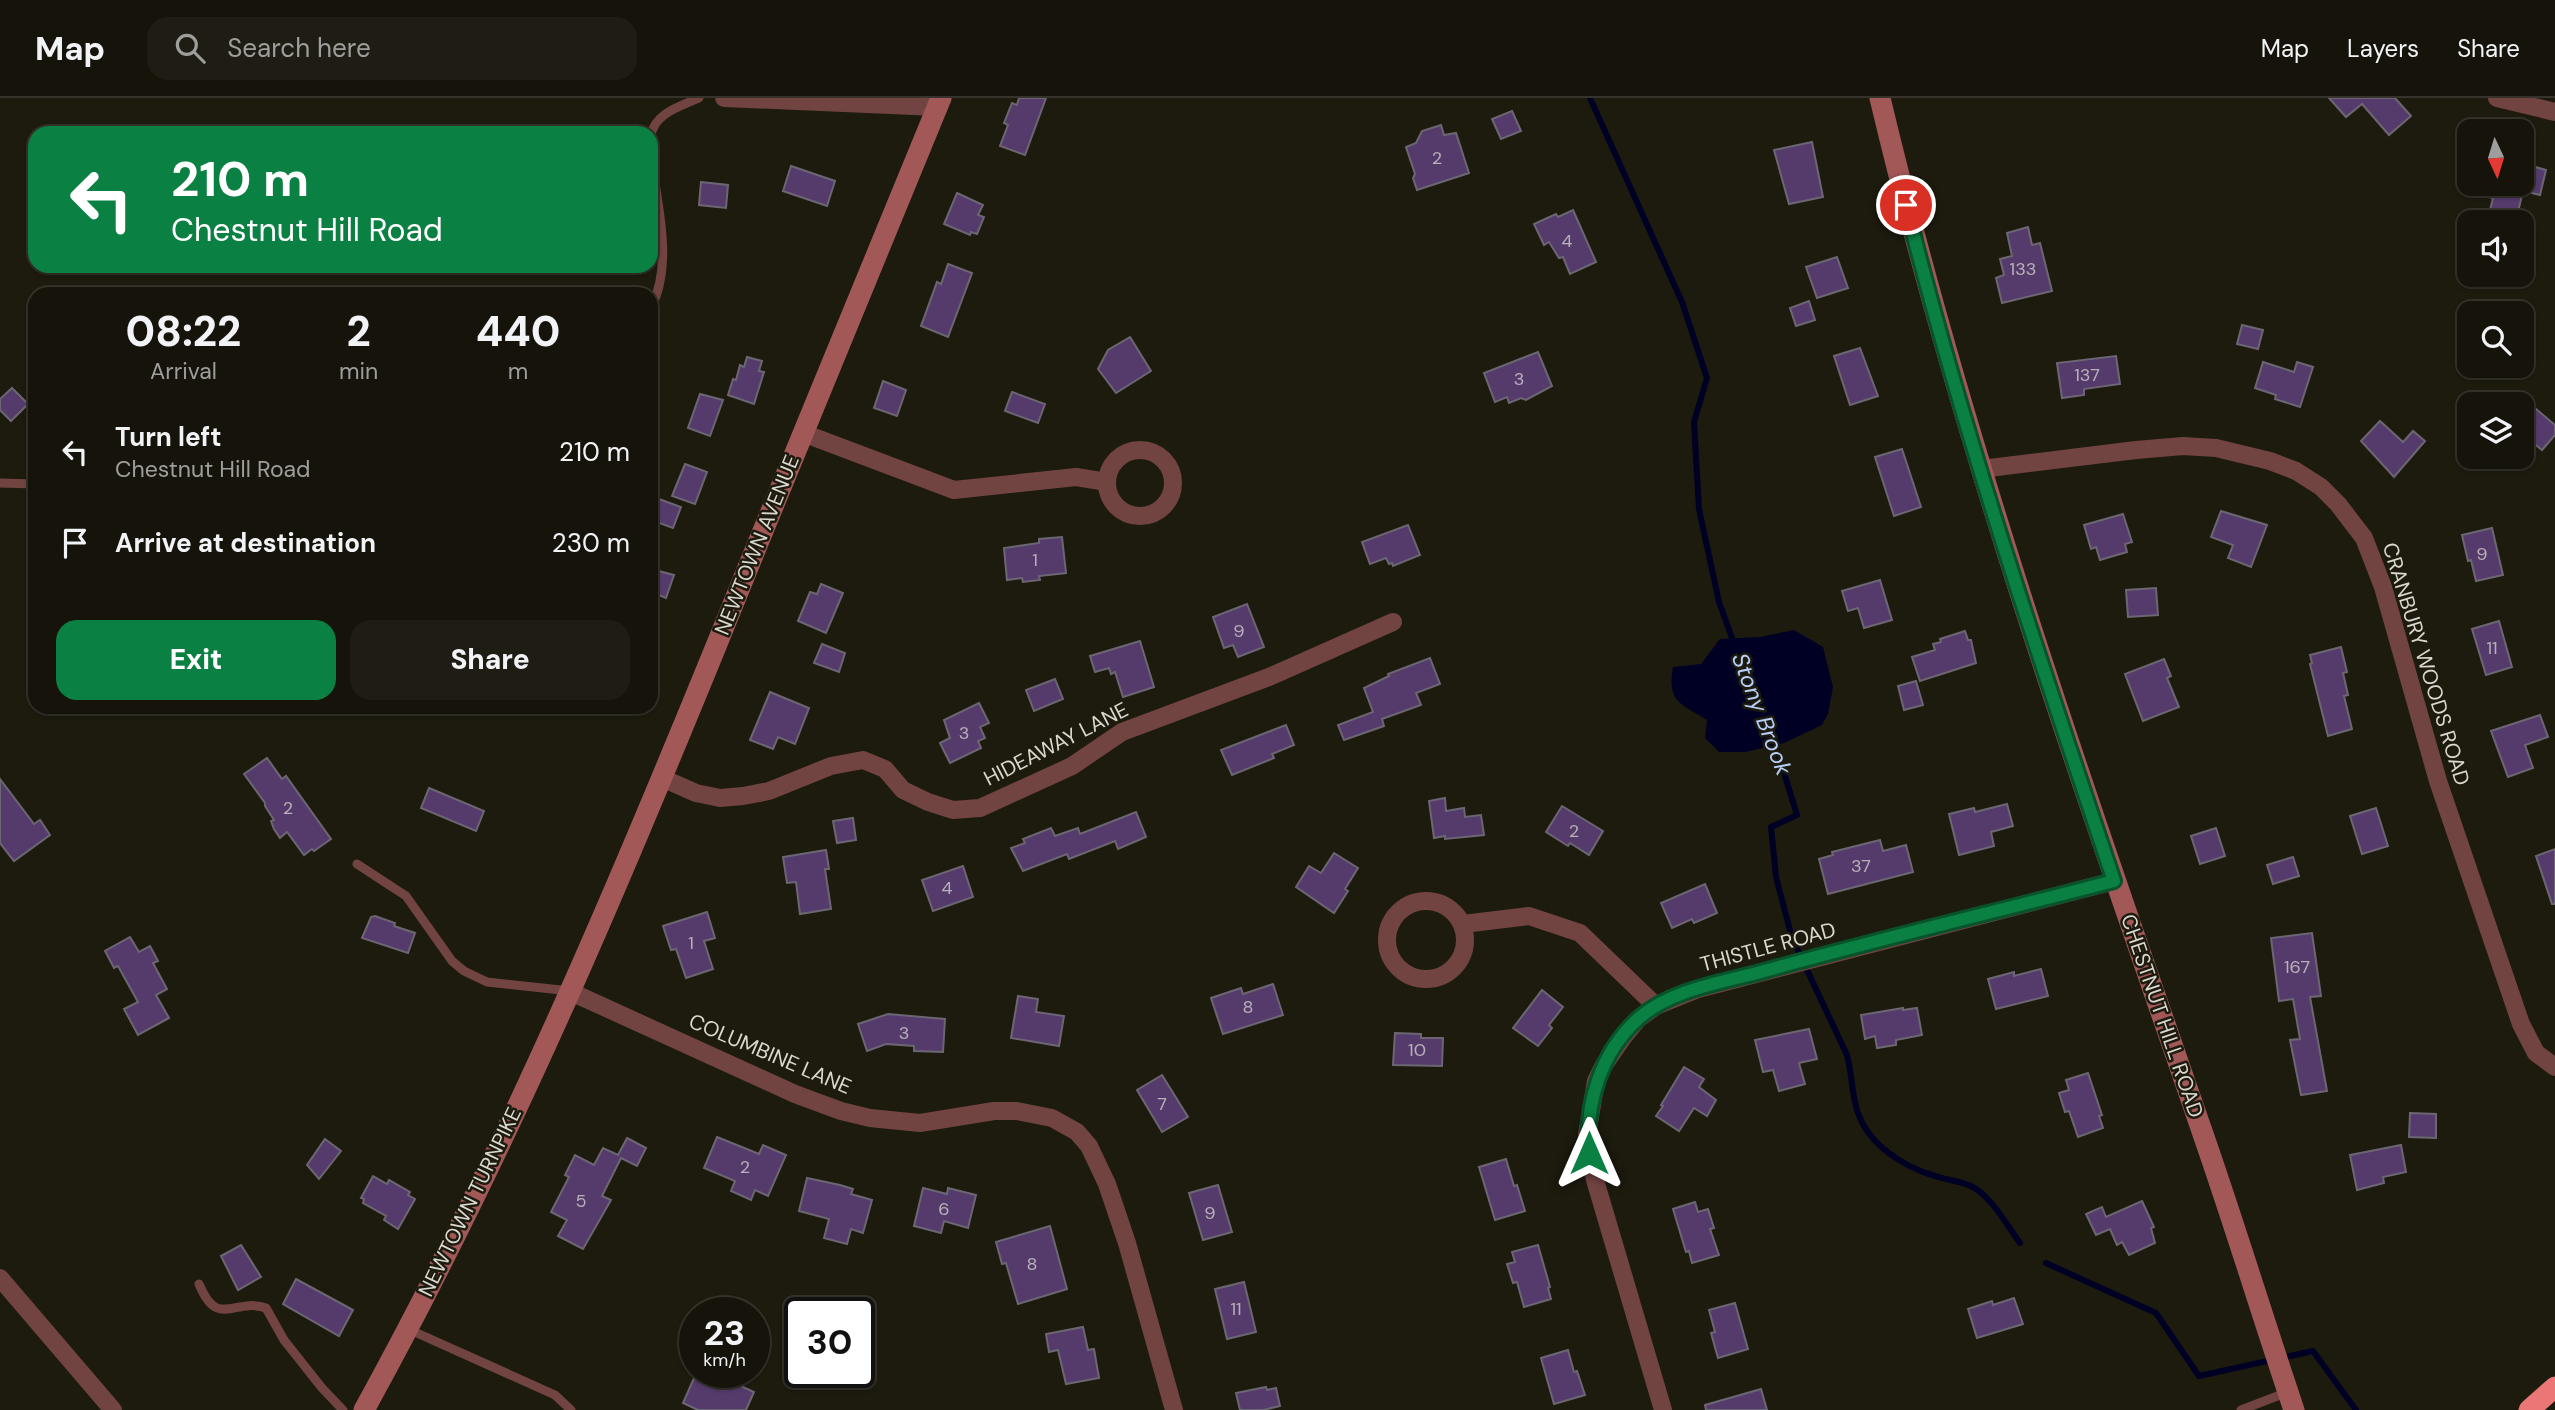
<!DOCTYPE html>
<html lang="en">
<head>
<meta charset="utf-8">
<style>
	:root { --surface:#16140a; --page:#1f1d13; --text:#f1f3f6; --muted:#9e9e9c; --line:#35332b; --accent:#0b8043 }
	body { margin:0; font-family:"DM Sans",sans-serif; background:var(--page); color:var(--text); height:100vh; display:flex; flex-direction:column; font-size:26px; white-space:nowrap }
	* { box-sizing:border-box; margin:0 }
	p { font-size:23px; color:var(--muted) }
	.icon { flex:none; width:38px; height:38px; fill:none; stroke:currentColor; stroke-width:2; stroke-linecap:round; stroke-linejoin:round }
	.map { position:relative; flex:1; overflow:hidden }
	.details { position:absolute; left:28px; top:189px; width:630px; height:427px; display:flex; flex-direction:column; background:var(--surface); border-radius:21px; box-shadow:0 2px 5px #0004,0 0 0 2px var(--line) }
	.details>* { flex:none }
	.banner { position:absolute; left:28px; top:28px; width:630px; height:147px; border-radius:21px; box-shadow:0 2px 5px #0004,0 0 0 2px var(--line); background:#0b8043; color:#fff; overflow:hidden }
	.needle { width:46px; rotate:176deg }
	.controls { position:absolute; left:2457px; top:21px; display:grid; gap:14px }
	.controls a { display:grid; place-items:center; width:77px; height:77px; border-radius:14px; background:var(--surface); box-shadow:0 2px 5px #0004,0 0 0 2px var(--line); font-size:35px }
	.speed { position:absolute; left:679px; top:1199px; display:flex; gap:14px; font-size:35px; font-weight:700; text-align:center }
	.speed>* { display:grid; place-content:center; width:91px; height:91px; border-radius:50%; background:var(--surface); box-shadow:0 2px 5px #0004,0 0 0 2px var(--line); line-height:1 }
	.speed small { font-size:18px; font-weight:400 }
	.speed .limit { border:4px solid #111; border-radius:10px; background:#fff; color:#111 }
	.pin { position:absolute; display:grid; place-items:center; width:60px; height:60px; color:#fff; margin:-30px; border:4px solid #fff; border-radius:50%; box-shadow:0 2px 7px #0007 }
	.me { position:absolute; width:77px; margin:-38px; rotate:0deg; stroke-linejoin:round; filter:drop-shadow(0 0 5px #0008) }
	.turn { display:flex; align-items:center; gap:24px; height:147px; padding:0 28px; font-size:32px }
	.turn .icon { width:91px; height:91px; stroke-width:2.5 }
	.turn b { display:block; font-size:49px; line-height:60px }
	.eta { display:flex; justify-content:space-evenly; align-items:center; height:119px; text-align:center }
	.eta b { font-size:42px; font-weight:800; line-height:49px }
	.cta { display:flex; gap:14px; margin-top:auto; padding:14px 28px }
	.cta a { flex:1; height:80px; border-radius:21px; background:var(--accent); color:#fff; font-size:28px; font-weight:800; line-height:80px; text-align:center }
	.cta a+a { background:var(--page); color:var(--text) }
	ul { padding:0; list-style:none }
	li { display:flex; align-items:center; gap:21px; height:91px; padding:0 28px }
	li div { flex:1 }
	li b { display:block; font-size:26px }
	li em { font-style:normal }
	header { display:flex; align-items:center; gap:42px; box-sizing:border-box; height:98px; padding:0 35px; background:var(--surface); border-bottom:2px solid var(--line) }
	header strong { font-size:33px }
	nav { display:flex; gap:38px; margin-inline-start:auto; font-size:24px }
	.search { width:490px; height:63px; background:var(--page); display:flex; align-items:center; gap:18px; box-sizing:border-box; padding:0 24px; border-radius:21px; color:var(--muted); font-size:26px }
	.map>svg:first-child { display:block }
</style>
</head>
<body>
<header>
<strong>Map</strong>
<div class="search"><svg class="icon" aria-label="search" viewBox="0 0 24 24"><circle cx="10" cy="10" r="6"/><path d="M15 15l6 6"/></svg>Search here</div>
<nav><a>Map</a><a>Layers</a><a>Share</a></nav>
</header>
<div class="map">
<svg width="2555" height="1312" viewBox="0 0 2555 1312">
	<rect width="100%" height="100%" fill="#1d1b0e"/>
	<!-- water -->
	<path fill="#000024" d="M1794,532L1823,549L1833,589L1828,616L1822,627L1784,645L1745,654H1719L1705,640L1707,622C1680,605 1667,605 1673,569L1701,566L1720,541L1760,539Z"/>
	<g fill="none" stroke-linecap="round" stroke-linejoin="round">
		<!-- stream -->
		<g stroke="#000024" stroke-width="6">
			<path d="M1590,0L1682,204L1707,280L1694,324L1699,411L1719,504L1735,548"/>
			<path d="M1773,639L1797,717L1771,729L1776,779L1792,840L1847,957C1852,975 1852,1000 1858,1015C1869,1047 1904,1069 1935,1078C1947,1082 1960,1083 1971,1088C1992,1099 2006,1126 2020,1145"/>
			<path d="M2046,1165L2156,1215L2199,1278L2313,1253L2356,1312"/>
		</g>
	</g>
	<!-- building -->
	<g fill="#543b6b" stroke="#6c6673" stroke-width="2">
		<path d="M1019,0H1046L1025,57L1000,48L1008,27L1004,25L1012,5L1017,7Z"/>
		<path d="M2329,0H2395L2411,18L2389,37L2362,6L2346,19Z"/>
		<path d="M1512,13L1521,33L1501,41L1492,21Z"/>
		<path d="M1441,27L1444,37L1456,35L1469,75L1417,92L1413,80L1415,76L1406,49L1416,45L1422,33Z"/>
		<path d="M1812,44L1823,99L1789,106L1774,52Z"/>
		<path d="M2524,66L2546,72L2540,97L2523,93L2517,118L2490,112L2493,100L2461,92L2462,86H2522Z"/>
		<path d="M791,68L835,83L827,108L783,93Z"/>
		<path d="M701,84L728,87L726,110L699,107Z"/>
		<path d="M957,95L983,107L978,117L984,119L977,136L971,134L970,137L944,126Z"/>
		<path d="M1573,112L1596,164L1570,176L1563,159L1559,160L1549,144L1544,147L1534,126L1556,116L1558,119Z"/>
		<path d="M2028,129L2032,147L2040,145L2052,193L2002,205L1996,180L2004,177L2000,161L2012,158L2007,135Z"/>
		<path d="M1837,159L1848,190L1817,200L1806,169Z"/>
		<path d="M948,166L972,175L948,239L921,228L937,184L941,186Z"/>
		<path d="M1809,203L1815,222L1796,228L1790,210Z"/>
		<path d="M2242,227L2263,232L2258,251L2237,246Z"/>
		<path d="M1130,239L1151,273L1116,295L1098,271L1108,252Z"/>
		<path d="M1860,250L1878,298L1850,307L1834,258Z"/>
		<path d="M1538,254L1552,288L1526,302L1521,300L1509,305L1507,299L1495,304L1484,275Z"/>
		<path d="M2116,258L2120,286L2084,291V297L2062,300L2057,265Z"/>
		<path d="M747,259L762,263L759,273L764,274L754,306L728,297L733,281L736,282L740,267L744,269Z"/>
		<path d="M2263,264L2294,274L2297,264L2313,269L2300,309L2275,301L2276,297L2255,290Z"/>
		<path d="M883,283L906,292L897,318L874,310Z"/>
		<path d="M12,290L28,306L11,323L0,312V301Z"/>
		<path d="M1012,294L1045,306L1038,325L1005,313Z"/>
		<path d="M700,296L723,302L710,338L688,330Z"/>
		<path d="M2522,299L2555,327V337L2542,352L2522,336Z"/>
		<path d="M2380,323L2403,344L2413,333L2425,343L2394,379L2361,343Z"/>
		<path d="M1902,351L1921,409L1894,418L1875,359Z"/>
		<path d="M685,366L707,374L695,406L672,398Z"/>
		<path d="M659,401L681,409L673,430L651,422Z"/>
		<path d="M2221,413L2267,427L2251,469L2228,460L2233,447L2211,439Z"/>
		<path d="M2123,416L2132,444L2125,446L2127,454L2100,462L2096,449L2091,451L2084,427Z"/>
		<path d="M1408,427L1420,457L1393,468L1392,465L1389,466L1386,460L1370,466L1362,444Z"/>
		<path d="M2492,430L2503,477L2476,483L2471,462L2468,463L2462,437Z"/>
		<path d="M1062,439L1066,475L1039,478L1040,482L1023,484L1022,480L1007,482L1004,450L1039,445V441Z"/>
		<path d="M651,471L674,477L666,500L651,494Z"/>
		<path d="M1880,482L1892,522L1864,530L1858,510L1848,513L1842,493Z"/>
		<path d="M821,486L843,495L826,535L798,523L810,494L817,496Z"/>
		<path d="M2156,490L2158,517L2128,519L2126,492Z"/>
		<path d="M1247,506L1264,549L1238,559L1233,547L1224,550L1213,519Z"/>
		<path d="M2499,523L2512,569L2486,577L2472,531Z"/>
		<path d="M1965,533L1968,542H1971L1976,565L1920,583L1912,559L1935,552L1933,546L1941,544L1940,541Z"/>
		<path d="M1140,543L1154,589L1123,599L1115,574L1111,576L1109,570L1095,574L1090,558Z"/>
		<path d="M822,546L845,555L839,574L814,565Z"/>
		<path d="M2341,549L2347,574L2343,575L2348,597L2344,598L2352,631L2328,638L2310,566L2312,565L2310,557Z"/>
		<path d="M1430,560L1440,586L1416,595L1421,607L1382,621L1384,628L1344,642L1338,627L1373,614L1364,590L1389,578L1388,576Z"/>
		<path d="M2164,561L2171,578L2167,580L2179,609L2143,623L2125,576Z"/>
		<path d="M1055,581L1063,601L1034,613L1026,592Z"/>
		<path d="M1916,583L1923,607L1904,612L1898,588Z"/>
		<path d="M770,594L809,610L795,646L778,639L773,651L750,642Z"/>
		<path d="M979,605L989,625L980,629L985,640L978,643L981,650L950,665L940,645L950,640L944,622Z"/>
		<path d="M2540,617L2548,639L2525,647L2533,670L2508,679L2491,633Z"/>
		<path d="M1286,627L1294,647L1272,656L1274,660L1232,677L1221,652Z"/>
		<path d="M267,660L282,681L286,678L331,741L314,753L312,751L304,757L287,734L280,740L274,731L271,723L274,722L265,708V705L244,676Z"/>
		<path d="M0,681L34,726L40,722L50,737L14,763L0,745Z"/>
		<path d="M429,690L484,713L476,733L421,710Z"/>
		<path d="M1445,700L1446,713L1464,710L1465,719L1481,717L1484,737L1445,741V738L1434,740L1429,703Z"/>
		<path d="M2007,706L2013,728L1991,734L1994,748L1959,757L1949,716L1974,710L1975,714Z"/>
		<path d="M1562,708L1603,733L1589,757L1570,745L1568,748L1546,734Z"/>
		<path d="M2376,710L2388,748L2362,756L2350,718Z"/>
		<path d="M1136,714L1146,739L1118,751L1115,743L1069,761L1067,756L1023,773L1011,750L1025,745L1023,741L1051,730L1055,738L1078,730L1080,736Z"/>
		<path d="M853,720L856,742L837,745L833,723Z"/>
		<path d="M2216,730L2225,758L2200,766L2191,738Z"/>
		<path d="M1880,742L1883,753L1906,747L1913,774L1828,796L1819,761L1833,757L1832,754Z"/>
		<path d="M2555,751V806H2552L2536,758Z"/>
		<path d="M826,752L829,771H825L831,811L800,816L796,784L787,785L783,759Z"/>
		<path d="M1334,755L1358,770L1345,791L1348,793L1334,815L1296,789L1309,768L1321,775Z"/>
		<path d="M2293,759L2299,778L2273,786L2267,767Z"/>
		<path d="M963,768L973,799L933,813L922,782Z"/>
		<path d="M1705,786L1717,815L1694,825L1692,821L1672,830L1661,805Z"/>
		<path d="M707,814L715,840L704,843L713,871L686,880L676,851L671,852L663,828Z"/>
		<path d="M375,818L395,825L394,828L415,835L408,855L362,840L371,819Z"/>
		<path d="M2312,835L2321,898L2310,899L2327,993L2301,997L2290,942L2300,941L2293,901L2279,903L2271,840Z"/>
		<path d="M130,839L139,854L150,848L158,863L153,865L167,891L156,897L169,920L138,937L124,911L138,904L118,868L114,870L105,853Z"/>
		<path d="M2041,871L2048,898L1996,911L1988,881L2014,874V878Z"/>
		<path d="M1273,886L1283,917L1223,936L1211,900L1241,890L1243,896Z"/>
		<path d="M1542,892L1563,909L1549,927L1552,930L1538,948L1513,930Z"/>
		<path d="M1018,898L1038,901L1036,914L1064,918L1059,948L1011,940Z"/>
		<path d="M1903,910V912L1917,910L1922,937L1896,942V947L1877,950L1875,938L1865,941L1861,917Z"/>
		<path d="M888,916L945,921L943,954L914,953V948L886,946L867,953L858,926Z"/>
		<path d="M1809,931L1817,961L1799,965L1805,986L1779,993L1773,972L1763,974L1755,942Z"/>
		<path d="M1395,935L1421,936V940H1443L1442,968L1393,967Z"/>
		<path d="M1684,969L1704,981L1699,989L1716,1002L1707,1018L1694,1010L1679,1033L1656,1018L1663,1008L1661,1007Z"/>
		<path d="M2088,975L2102,1017L2099,1018L2103,1030L2078,1039L2069,1013L2065,1014L2059,995L2069,992L2066,982Z"/>
		<path d="M1162,977L1188,1019L1162,1034L1137,992Z"/>
		<path d="M2410,1015L2436,1016V1040L2409,1039Z"/>
		<path d="M717,1039L759,1056L763,1047L786,1057L768,1098L755,1092L751,1102L731,1093L735,1083L704,1070Z"/>
		<path d="M627,1040L646,1050L637,1068L621,1060L602,1098L611,1102L583,1151L558,1138L567,1122L551,1114L569,1079L565,1077L575,1057L594,1067L603,1050L618,1057Z"/>
		<path d="M325,1041L341,1053L319,1081L307,1067Z"/>
		<path d="M2401,1047L2406,1074L2383,1079L2384,1085L2357,1092L2350,1057Z"/>
		<path d="M1506,1061L1514,1088L1517,1087L1525,1113L1495,1122L1479,1069Z"/>
		<path d="M373,1078L387,1086L389,1082L410,1094L408,1097L415,1101L398,1131L384,1122L386,1118L363,1105L364,1101L361,1100Z"/>
		<path d="M807,1080L840,1087L853,1091L851,1096L872,1102L863,1135L851,1131L847,1146L824,1140L829,1121L799,1113Z"/>
		<path d="M1218,1087L1232,1134L1203,1142L1189,1095Z"/>
		<path d="M923,1090L947,1096L948,1090L976,1097L968,1130L944,1123L941,1135L914,1128Z"/>
		<path d="M2142,1103L2154,1129L2151,1130L2155,1145L2129,1157L2122,1144L2117,1147L2110,1131L2096,1137L2086,1116L2102,1109L2106,1119Z"/>
		<path d="M1695,1104L1698,1114L1708,1111L1714,1130L1710,1131L1719,1157L1692,1165L1689,1153L1686,1154L1673,1111Z"/>
		<path d="M1050,1128L1067,1191L1018,1206L1006,1165L1002,1166L996,1144Z"/>
		<path d="M241,1147L261,1179L238,1192L221,1158Z"/>
		<path d="M1538,1147L1550,1189L1548,1190L1551,1201L1524,1209L1517,1184L1513,1185L1507,1166L1515,1164L1512,1154Z"/>
		<path d="M296,1181L353,1212L339,1238L283,1206Z"/>
		<path d="M1244,1184L1256,1234L1227,1241L1215,1191Z"/>
		<path d="M2014,1200L2023,1226L1977,1240L1968,1211L1992,1203L1993,1207Z"/>
		<path d="M1735,1205L1748,1251L1718,1260L1711,1235L1715,1234L1709,1212Z"/>
		<path d="M1083,1229L1088,1252L1094,1251L1099,1280L1066,1286L1058,1252L1049,1254L1046,1236Z"/>
		<path d="M1568,1252L1574,1274L1577,1273L1585,1297L1554,1306L1541,1260Z"/>
		<path d="M709,1276L716,1280L717,1277L754,1294L746,1312H698L683,1305L694,1280L705,1285Z"/>
		<path d="M1266,1289L1267,1292L1276,1290L1280,1308L1263,1312H1240L1236,1295Z"/>
		<path d="M1761,1291L1767,1312H1706L1705,1307Z"/>
	</g>
	<g fill="none" stroke-linecap="round" stroke-linejoin="round">
		<!-- lane -->
		<g stroke="#714341" stroke-width="9">
			<path d="M651,37C655,15 681,8 699,0"/>
			<path d="M651,59C657,106 674,165 651,210"/>
			<path d="M0,385L35,386"/>
			<path d="M357,766L406,798L452,863L464,873L487,884L570,893"/>
			<path d="M199,1186C218,1232 234,1199 266,1210L284,1242L322,1290L343,1312"/>
			<path d="M408,1231L555,1297L571,1312"/>
			<path d="M2241,1312L2288,1294"/>
		</g>
		<!-- street -->
		<g stroke="#714341" stroke-width="18">
			<path d="M724,0L937,9"/>
			<path d="M2497,0L2555,14"/>
			<path d="M803,335L954,392L1076,379L1107,384"/>
			<circle cx="1140" cy="385" r="33"/>
			<path d="M1981,371L2136,352L2183,348L2216,350L2270,363L2296,373L2321,389L2338,406L2364,440L2383,489L2438,683L2521,926L2536,955L2555,969"/>
			<path d="M662,680L696,695L720,700L743,698L769,693L831,668L863,662L885,671L903,692L928,704L953,712L980,710L1072,668L1122,634L1269,579L1393,524"/>
			<circle cx="1426" cy="842" r="39"/>
			<path d="M1463,826L1529,818L1580,835L1656,908"/>
			<path d="M571,894L795,996L841,1013L870,1020L920,1025L994,1013H1017L1052,1020L1077,1034L1089,1048L1107,1086L1127,1145L1174,1312"/>
			<path d="M0,1180L113,1312"/>
			<path d="M1663,1312L1595,1082L1587,1036L1596,983L1604,967L1624,938L1638,921L1656,908L1698,891L2114,783"/>
		</g>
		<!-- secondary -->
		<g stroke="#a25857" stroke-width="21">
			<path d="M1880,0C1964,353 2085,694 2203,1036C2235,1128 2263,1220 2294,1312"/>
			<path d="M364,1312C514,1040 633,754 749,467C812,311 878,156 941,0"/>
		</g>
		<!-- highway -->
		<path stroke="#ea7776" stroke-width="21" d="M2529,1312L2555,1289"/>
	</g>
	<g fill="none" stroke-linecap="round" stroke-linejoin="round">
		<defs>
			<path id="route" d="M1589,1055C1585,1005 1601,954 1639,920C1673,890 1727,884 1768,872C1883,840 1999,813 2114,783C2039,559 1963,335 1906,107"/>
		</defs>
		<!-- route casing -->
		<use href="#route" stroke="#07532c" stroke-width="18"/>
		<!-- route -->
		<use href="#route" stroke="#0b8043" stroke-width="12"/>
	</g>
	<g text-anchor="middle" stroke-width="5" stroke-linejoin="round" paint-order="stroke">
		<!-- number labels -->
		<g font-size="18" fill="#b8b1b7">
			<text x="1437" y="66">2</text>
			<text x="1567" y="149">4</text>
			<text x="2023" y="177">133</text>
			<text x="2087" y="283">137</text>
			<text x="1519" y="287">3</text>
			<text x="2482" y="462">9</text>
			<text x="1035" y="468">1</text>
			<text x="1239" y="539">9</text>
			<text x="2492" y="556">11</text>
			<text x="964" y="641">3</text>
			<text x="288" y="716">2</text>
			<text x="1574" y="739">2</text>
			<text x="1861" y="774">37</text>
			<text x="947" y="796">4</text>
			<text x="691" y="851">1</text>
			<text x="2297" y="875">167</text>
			<text x="1248" y="915">8</text>
			<text x="904" y="941">3</text>
			<text x="1417" y="958">10</text>
			<text x="1162" y="1012">7</text>
			<text x="745" y="1075">2</text>
			<text x="581" y="1109">5</text>
			<text x="944" y="1117">6</text>
			<text x="1210" y="1121">9</text>
			<text x="1032" y="1172">8</text>
			<text x="1236" y="1217">11</text>
		</g>
		<!-- street labels -->
		<g font-size="21" fill="#dad8d0" stroke="#1d1b0e">
			<text transform="translate(757 447) rotate(-68)" y="7">NEWTOWN AVENUE</text>
			<text transform="translate(2426 566) rotate(73)" y="7">CRANBURY WOODS ROAD</text>
			<text transform="translate(1056 646) rotate(-27)" y="7">HIDEAWAY LANE</text>
			<text transform="translate(1768 849) rotate(-15)" y="7">THISTLE ROAD</text>
			<text transform="translate(2162 918) rotate(71)" y="7">CHESTNUT HILL ROAD</text>
			<text transform="translate(770 956) rotate(23)" y="7">COLUMBINE LANE</text>
			<text transform="translate(470 1104) rotate(-64)" y="7">NEWTOWN TURNPIKE</text>
		</g>
		<!-- water labels -->
		<g font-size="23" font-style="italic" fill="#b8cffc" stroke="#1d1b0e">
			<text transform="translate(1762 616) rotate(69)" y="8">Stony Brook</text>
		</g>
	</g>
</svg>
<div class="controls">
<a><svg class="needle" viewBox="-14 -14 28 28"><path d="M0-13l5 13h-10z" fill="#e53935"/><path d="M0 13l5-13h-10z" fill="#9e9e9c"/></svg></a>
<a><svg class="icon" aria-label="sound" viewBox="0 0 24 24"><path d="M4 9h4l5-4v14l-5-4H4zM17 9q2 3 0 6"/></svg></a>
<a><svg class="icon" aria-label="search" viewBox="0 0 24 24"><circle cx="10" cy="10" r="6"/><path d="M15 15l6 6"/></svg></a>
<a><svg class="icon" aria-label="layers" viewBox="0 0 24 24"><path d="M12 4l9 5-9 5-9-5zM3 14l9 5 9-5"/></svg></a>
</div>
<div class="speed"><div>23<small>km/h</small></div><div class="limit">30</div></div>
<div class="pin" style="left:1906px;top:107px;background:#d93025"><svg class="icon" aria-label="arrive" viewBox="0 0 24 24"><path d="M6 21V4h12l-3 4 3 4H6"/></svg></div>
<svg class="me" style="left:1589px;top:1055px" viewBox="-20 -20 40 40"><path d="M0-17L14 15 0 8-14 15z" fill="#0b8043" stroke="#fff" stroke-width="4"/></svg>
<div class="banner">
<div class="turn"><svg class="icon" aria-label="left" viewBox="0 0 24 24"><path d="M17 20v-9H6M10 6l-5 5 5 5"/></svg><div><b>210 m</b>Chestnut Hill Road</div></div>
</div>
<section class="details">
<div class="eta">
<div><b>08:22</b><p>Arrival</p></div>
<div><b>2</b><p>min</p></div>
<div><b>440</b><p>m</p></div>
</div>
<ul>
<li><svg class="icon" aria-label="left" viewBox="0 0 24 24"><path d="M17 20v-9H6M10 6l-5 5 5 5"/></svg><div><b>Turn left</b><p>Chestnut Hill Road</p></div><em>210 m</em></li>
<li><svg class="icon" aria-label="arrive" viewBox="0 0 24 24"><path d="M6 21V4h12l-3 4 3 4H6"/></svg><div><b>Arrive at destination</b></div><em>230 m</em></li>
</ul>
<div class="cta"><a>Exit</a><a>Share</a></div>
</section>
</div>
</body>
</html>
